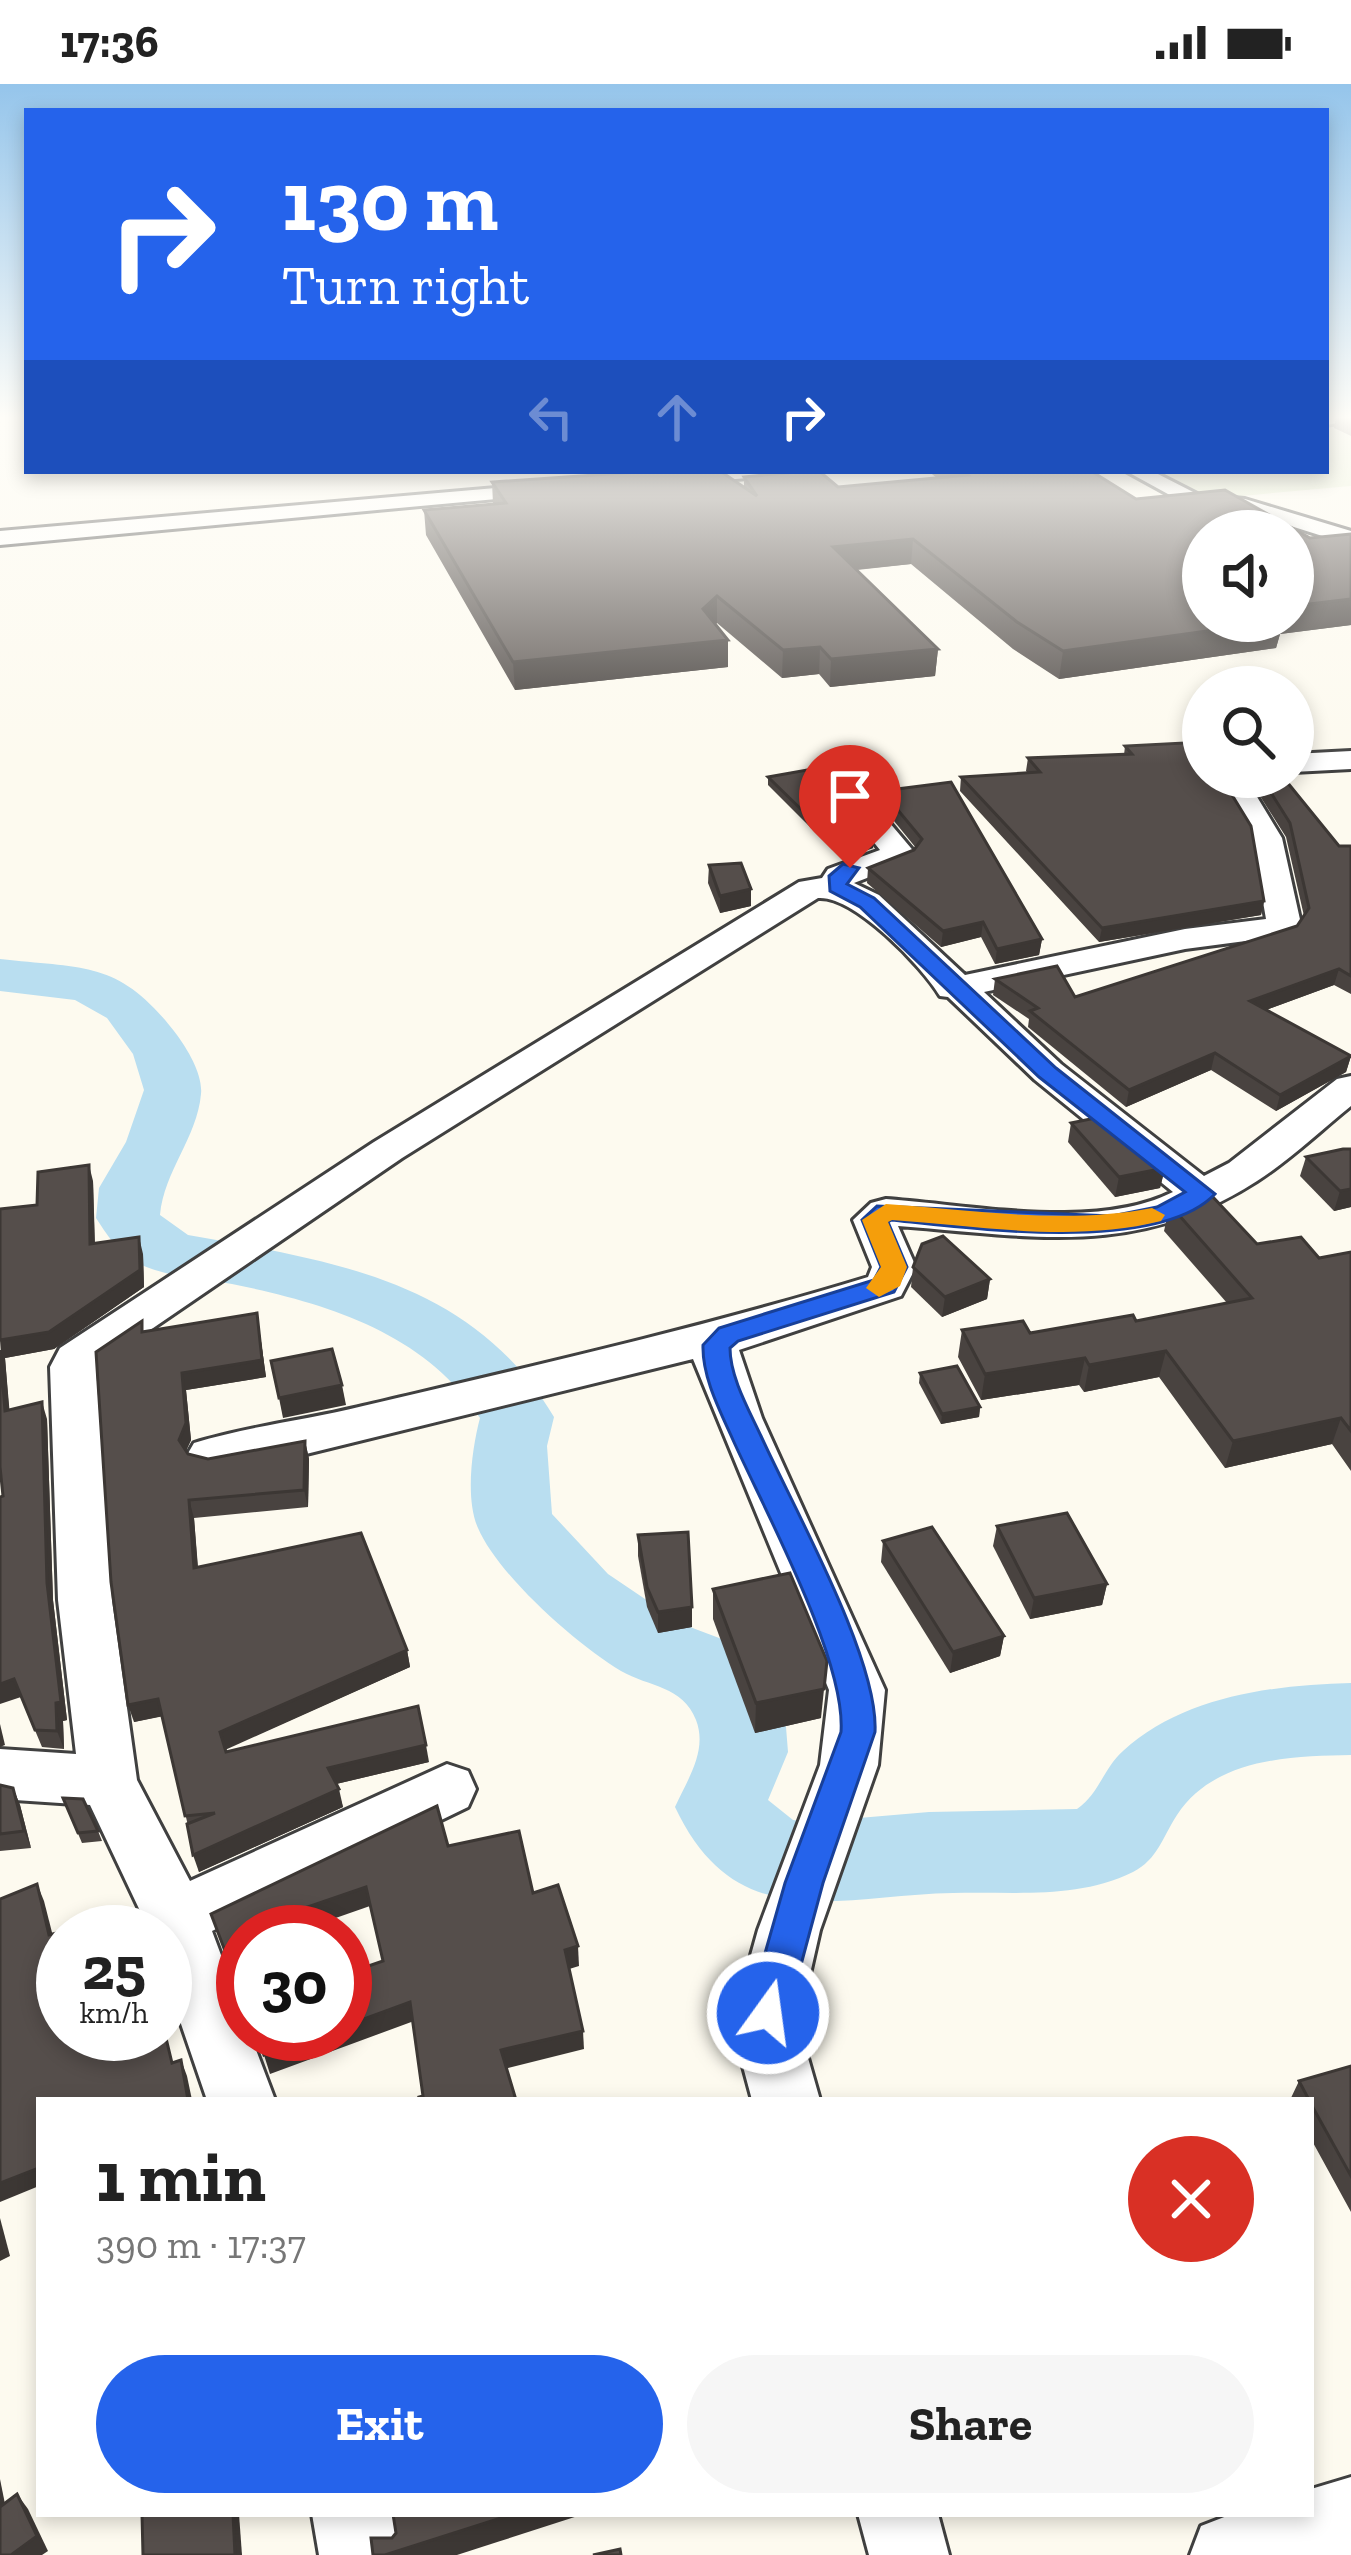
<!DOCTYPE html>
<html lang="en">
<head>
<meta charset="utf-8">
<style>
	:root { --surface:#fff; --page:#f6f6f6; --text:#222; --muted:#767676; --accent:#2563eb }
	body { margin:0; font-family:"Zilla Slab",serif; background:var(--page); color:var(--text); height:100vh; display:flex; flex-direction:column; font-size:45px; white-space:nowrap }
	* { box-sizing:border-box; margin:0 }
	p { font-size:39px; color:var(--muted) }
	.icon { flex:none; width:66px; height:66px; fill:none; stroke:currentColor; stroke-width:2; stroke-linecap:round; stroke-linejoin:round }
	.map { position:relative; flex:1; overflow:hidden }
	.side { position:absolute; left:36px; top:2013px; width:1278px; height:420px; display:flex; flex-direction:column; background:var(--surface); border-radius:0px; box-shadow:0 6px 18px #0003 }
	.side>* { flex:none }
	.guide { position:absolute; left:24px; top:24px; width:1305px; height:366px; border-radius:0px; box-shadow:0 6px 18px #0003; background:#2563eb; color:#fff; overflow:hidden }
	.buttons { position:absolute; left:1182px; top:426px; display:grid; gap:24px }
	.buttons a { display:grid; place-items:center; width:132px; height:132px; border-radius:50%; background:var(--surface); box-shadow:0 6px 18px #0003; font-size:60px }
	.speed { position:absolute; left:36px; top:1821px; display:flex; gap:24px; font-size:60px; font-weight:700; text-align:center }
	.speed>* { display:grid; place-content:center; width:156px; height:156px; border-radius:50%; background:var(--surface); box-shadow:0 6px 18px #0003; line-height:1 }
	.speed small { font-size:30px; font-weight:400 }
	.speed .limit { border:18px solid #d22; background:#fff; color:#111 }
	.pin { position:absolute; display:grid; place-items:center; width:102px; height:102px; color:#fff; margin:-123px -51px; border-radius:50% 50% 50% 0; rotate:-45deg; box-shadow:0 0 12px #0007 }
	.pin .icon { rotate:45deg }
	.me { position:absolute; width:132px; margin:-66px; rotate:14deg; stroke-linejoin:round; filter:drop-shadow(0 0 9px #0008) }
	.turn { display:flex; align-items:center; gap:42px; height:252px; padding:0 60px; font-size:54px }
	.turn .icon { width:156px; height:156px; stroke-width:2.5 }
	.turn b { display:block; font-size:84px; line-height:102px }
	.lanes { display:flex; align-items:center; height:114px; padding:0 60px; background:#0003; justify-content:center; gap:60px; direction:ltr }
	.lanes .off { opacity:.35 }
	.round { display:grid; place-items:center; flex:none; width:126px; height:126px; border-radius:63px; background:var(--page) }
	.overview { display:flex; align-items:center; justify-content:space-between; height:204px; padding:0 60px }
	h1 { font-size:72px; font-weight:800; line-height:90px }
	.cta { display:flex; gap:24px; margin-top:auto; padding:24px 60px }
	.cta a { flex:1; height:138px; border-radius:72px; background:var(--accent); color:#fff; font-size:48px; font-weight:800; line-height:138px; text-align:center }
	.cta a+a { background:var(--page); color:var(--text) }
	.status { display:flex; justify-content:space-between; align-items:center; height:84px; padding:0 60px; background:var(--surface); direction:ltr }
	.status svg { height:33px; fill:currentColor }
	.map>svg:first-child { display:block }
</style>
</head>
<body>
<div class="status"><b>17:36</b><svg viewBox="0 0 49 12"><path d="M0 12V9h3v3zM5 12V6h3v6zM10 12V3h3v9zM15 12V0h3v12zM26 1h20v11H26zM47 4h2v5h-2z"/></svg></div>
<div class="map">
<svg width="1351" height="2471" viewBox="0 0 1351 2471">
	<rect width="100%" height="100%" fill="#fdfaef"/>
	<!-- pitch -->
	<path fill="#e4edcd" d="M1326,342L1351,352V402L1207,415L1151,387H1326Z"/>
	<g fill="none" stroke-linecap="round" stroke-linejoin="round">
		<!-- river -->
		<path fill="#b9def0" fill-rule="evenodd" d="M0,875C87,885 120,876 177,951C188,966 203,991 201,1010C197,1054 164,1087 160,1131L188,1151C333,1177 472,1196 554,1333L547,1362L552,1430L608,1490L682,1540L735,1560L760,1587L786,1643L788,1668L768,1716L793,1736L812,1738L929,1728L1077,1725C1099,1710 1103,1685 1123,1667C1183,1612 1273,1601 1351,1599V1671C1291,1672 1214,1674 1177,1731C1162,1754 1158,1775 1133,1788C1076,1816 1014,1807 953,1809C837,1811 737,1854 675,1723C687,1696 708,1667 696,1636C683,1602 649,1603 621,1587C577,1561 498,1491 478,1444C465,1415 472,1364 480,1334C426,1249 326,1219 232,1200C200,1194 161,1193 132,1176C117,1167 106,1149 96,1134L99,1104L126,1058L144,1006L133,970L107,934L75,916L0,907Z"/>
		<defs>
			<g id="minor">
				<path d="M1326,334H1351V337L1326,341Z"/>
				<path d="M769,387L759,393L666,401L656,395L688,387Z"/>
				<path d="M1126,387H1152L1199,411L1245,415L1351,447V461L1243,427L1188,421Z"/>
				<path d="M553,399L560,401V409L0,461V447Z"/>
				<path d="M1351,667V685L1293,688V670Z"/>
				<path d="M1215,693H1245L1282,754L1301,840L1292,851L1185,865L984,908L1061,980L1204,1092L1229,1079L1337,995L1351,992V1022C1320,1047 1290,1076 1257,1097C1136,1175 1032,1152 898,1142L916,1183L901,1212L739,1266L762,1334L885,1606L878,1681L820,1846L802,1925L804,1960L820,2016H752L737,1960L736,1925L758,1846L820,1681L829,1606L693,1275L306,1370L211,1388L194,1383L187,1371L194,1359C249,1342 307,1336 363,1322C533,1282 701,1244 868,1193L872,1183L853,1136L871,1119L886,1115C972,1121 1095,1147 1173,1108L1035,996L948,913L940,912C923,883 854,811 818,814L402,1074L96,1283L112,1516L137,1696L190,1797L447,1680L468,1687L476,1705L468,1723L212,1847L243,1930V1950H250L275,2016H207L165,1893V1848H150L90,1721L0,1715V1665L76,1670L58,1516L50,1283L60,1264L374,1058L799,798L822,794L828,785L880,766L831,705L836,699H856L916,770L911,777L854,799L879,811L965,891L1185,845L1266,835L1252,754Z"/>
				<path d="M1351,2393V2471H1190L1201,2442L1232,2430H1311V2405Z"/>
				<path d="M312,2430H392L399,2471H319Z"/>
				<path d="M858,2430H938L949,2471H869Z"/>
			</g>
		</defs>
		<!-- minor casing -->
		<use href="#minor" stroke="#404040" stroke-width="6"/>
		<!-- minor -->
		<use href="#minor" fill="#fff" fill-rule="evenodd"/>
	</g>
	<!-- wall -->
	<g fill="#494340">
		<path d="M1336,334H1351V352L1334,344Z"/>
		<path d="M928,387H1091L1136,415L1310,454L1351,450V541L1280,550L1276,564L1059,595L1013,565L911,480L857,486L938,565L935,592L830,603L819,590L782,594L717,539L715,540L728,556V583L515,606L426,451L424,426L493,420L492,398L744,403V393L838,403L937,394Z"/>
		<path d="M1125,662L1264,817L1261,831L1099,858L960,707L961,693L1028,689L1026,687L1028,674L1124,671Z"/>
		<path d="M768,693L873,764L842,775L768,701Z"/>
		<path d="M1248,693H1283L1339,762H1351V910L1334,901L1266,926L1351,972L1346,988L1276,1027L1211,986L1126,1023L1028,943L1029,935L993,911L995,895L1075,913L1297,842L1304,832L1286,753Z"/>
		<path d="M882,707L1042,855L1039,871L995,880L981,853L941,863L867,799L868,784L914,766L916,764L881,721Z"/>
		<path d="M709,781L751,805V822L720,829L708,799Z"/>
		<path d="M1071,1039L1165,1084L1160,1104L1115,1113L1068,1058Z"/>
		<path d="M1351,1065V1123L1334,1127L1300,1092L1306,1073Z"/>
		<path d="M93,1097L95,1160L143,1170L144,1203L54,1265L5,1274L9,1326L47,1335L53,1516L67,1636L63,1637L64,1665L42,1663L21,1613L3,1412L0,1125L37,1121Z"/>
		<path d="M1170,1121L1257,1160L1319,1174L1351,1168V1387L1332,1360L1225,1384L1159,1293L1084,1308L1079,1301L981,1316L958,1273L962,1246L1030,1249L1136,1237L1227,1219L1164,1147Z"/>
		<path d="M913,1183L990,1195L987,1215L942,1233L911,1203Z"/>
		<path d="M257,1229L266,1293L186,1306L191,1356L186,1367L188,1370L208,1375L305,1357L309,1375L308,1423L194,1434L198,1483L407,1566L410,1583L225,1665L226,1668L429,1678L336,1700L343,1723L199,1788L162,1632L134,1638L144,1247Z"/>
		<path d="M920,1289L980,1323L979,1333L941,1340L919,1299Z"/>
		<path d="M997,1442L1107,1500L1102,1521L1030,1535L993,1462Z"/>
		<path d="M638,1451L692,1523V1543L658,1549L647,1523L638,1472Z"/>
		<path d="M883,1457L1004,1552L1000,1572L950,1589L881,1478Z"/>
		<path d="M713,1505L821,1634L755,1649L713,1535Z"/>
		<path d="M0,1701L13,1704L20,1721L31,1764L0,1767Z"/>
		<path d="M63,1714L98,1747L102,1757L82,1759Z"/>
		<path d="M1351,1982V2128L1311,2055V2016H1290L1299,1997Z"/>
	</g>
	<!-- shaded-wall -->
	<g fill="#3c3734">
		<path d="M913,455L911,480L832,488L833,463Z"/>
		<path d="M717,512V539L703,552V525Z"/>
		<path d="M1351,515V541L1280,550L1276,564L1059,595L1063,567L1263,537H1293V522Z"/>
		<path d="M728,556V583L515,606L513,578Z"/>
		<path d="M820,563L819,590L782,594L783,566Z"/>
		<path d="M938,565L935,592L830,603L831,575Z"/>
		<path d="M873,755V764L842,775L843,766Z"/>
		<path d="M751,805V822L720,829V812Z"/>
		<path d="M1264,817L1261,831L1099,858L1102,844Z"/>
		<path d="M983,838L981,853L941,863L943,847Z"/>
		<path d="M1042,855L1039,871L995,880L997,865Z"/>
		<path d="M1339,885L1334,901L1247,933L1250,917Z"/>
		<path d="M1215,969L1211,986L1126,1023L1129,1006Z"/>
		<path d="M1351,972L1346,988L1276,1027L1280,1011Z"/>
		<path d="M89,1081L93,1097L95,1177L90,1160Z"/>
		<path d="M1165,1084L1160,1104L1115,1113L1119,1093Z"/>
		<path d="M1351,1105V1123L1334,1127L1340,1107Z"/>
		<path d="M139,1153L143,1170L144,1203L54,1265L5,1274L11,1344L5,1327L0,1256Z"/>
		<path d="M990,1195L987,1215L942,1233L945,1213Z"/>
		<path d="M257,1229L266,1293L186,1306L191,1356L183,1373L179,1356L182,1289Z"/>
		<path d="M1166,1267L1159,1293L1084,1308L1089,1281Z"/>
		<path d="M1085,1274L1079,1301L981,1316L985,1290Z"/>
		<path d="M342,1301L346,1321L283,1334L279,1314Z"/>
		<path d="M42,1318L47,1335L53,1516L67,1636L63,1637L64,1665L57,1647L47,1499Z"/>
		<path d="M980,1323L979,1333L941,1340L942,1330Z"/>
		<path d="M1341,1334L1332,1360L1225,1384L1233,1357Z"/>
		<path d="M305,1357L309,1375L308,1423L304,1406Z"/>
		<path d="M189,1416L194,1434L199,1501L194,1484Z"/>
		<path d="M1107,1500L1102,1521L1030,1535L1034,1514Z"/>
		<path d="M692,1523V1543L658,1549V1528Z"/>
		<path d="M1004,1552L1000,1572L950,1589L953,1568Z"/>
		<path d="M407,1566L410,1583L225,1666L220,1648Z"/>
		<path d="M827,1577L821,1634L755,1649L756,1619Z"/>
		<path d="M14,1595L21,1613L0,1620V1600Z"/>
		<path d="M158,1615L164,1632L134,1638L128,1621Z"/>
		<path d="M0,1640L5,1661L0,1663Z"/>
		<path d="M426,1661L429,1678L332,1701L328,1684Z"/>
		<path d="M13,1704L20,1721L31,1764L24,1747Z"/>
		<path d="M339,1705L343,1723L199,1788L193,1771Z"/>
		<path d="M37,1800L44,1817L57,1868L49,1851Z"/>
		<path d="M366,1803L370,1822L307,1844L302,1825Z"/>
		<path d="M578,1862L579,1882L566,1886L565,1866Z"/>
		<path d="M410,1918L414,1937L270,1990L264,1971L323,1950H345V1942Z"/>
		<path d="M583,1947L584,1965L504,1985L501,1966Z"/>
		<path d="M181,1976L187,1992L192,2016H188Z"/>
		<path d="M39,2084V2102L0,2118V2099Z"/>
		<path d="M0,2134L10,2172L0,2177Z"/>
		<path d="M0,2395L9,2440L0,2429Z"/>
		<path d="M17,2410L28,2425L48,2467L42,2471H11Z"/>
		<path d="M233,2430H239L242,2471H235Z"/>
		<path d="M513,2430H584L457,2471H385Z"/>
	</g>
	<!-- building -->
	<g fill="#554e4b" stroke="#3c3734" stroke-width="3">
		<path d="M653,387H720L757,412L744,393L808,387H819L838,403L968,391L963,387H1091L1136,415L1225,406L1310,454L1351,450V515L1293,522V447H1203V537H1279L1063,567L1017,538L913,455L833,463L938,565L831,575L820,563L783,566L717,512L703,525L728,556L513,578L424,426L506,419L492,398Z"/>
		<path d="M1203,658V693H1221L1251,742L1264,817L1102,844L961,693L1040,688L1028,674L1132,670L1125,662Z"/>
		<path d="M807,686L828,699L873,755L843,766L768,693Z"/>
		<path d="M1261,693H1283L1339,762H1351V892L1339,885L1250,917L1351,972L1280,1011L1215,969L1129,1006L1030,927L1038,924L995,895L1057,882L1075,913L1297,842L1309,824L1290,739Z"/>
		<path d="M951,698L1042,855L997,865L983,838L943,847L868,784L914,766L922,755L882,707Z"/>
		<path d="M741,779L751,805L720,812L709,781Z"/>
		<path d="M1100,1033L1165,1084L1119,1093L1071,1039Z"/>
		<path d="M1343,1065H1351V1105L1340,1107L1306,1073Z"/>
		<path d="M89,1081L90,1160L139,1153L140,1186L49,1248L0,1256V1125L37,1121L38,1088Z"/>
		<path d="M1212,1112L1257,1160L1301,1153L1319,1174L1351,1168V1347L1341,1334L1233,1357L1166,1267L1089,1281L1085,1274L985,1290L962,1246L1023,1237L1030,1249L1133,1231L1136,1237L1252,1214L1170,1121Z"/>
		<path d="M943,1152L990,1195L945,1213L913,1183L922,1160Z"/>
		<path d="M257,1229L262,1276L182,1289L186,1339L179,1356L188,1370L208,1375L305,1357L304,1406L189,1416L194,1484L361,1449L407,1566L220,1648L226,1668L418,1622L426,1661L328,1684L339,1705L193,1771L187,1740L215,1729L185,1732L158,1615L128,1621L111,1498L96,1268L142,1237V1248Z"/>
		<path d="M332,1265L342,1301L279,1314L271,1277Z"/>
		<path d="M0,1266L5,1327L42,1318L47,1499L61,1618L56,1619L57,1647L35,1646L14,1595L0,1600V1413L3,1412L0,1383Z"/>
		<path d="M957,1282L980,1323L942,1330L920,1289Z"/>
		<path d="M1067,1429L1107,1500L1034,1514L997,1442Z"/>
		<path d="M932,1443L1004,1552L953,1568L883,1457Z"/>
		<path d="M688,1448L692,1523L658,1528L647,1503L638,1451Z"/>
		<path d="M790,1489L827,1577L824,1605L756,1619L713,1505Z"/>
		<path d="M0,1701L13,1704L24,1747L0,1750Z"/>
		<path d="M63,1714L83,1715L98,1747L78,1749Z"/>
		<path d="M437,1722L448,1762L519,1747L533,1809L558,1801L578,1862L565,1866L583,1947L501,1966L516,2016H420L419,2013L423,2012L410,1918L345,1942V1890L383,1877L366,1803L302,1825L311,1848H243V1927H241V1909L211,1830Z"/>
		<path d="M37,1800L49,1851L64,1847L63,1950H165L172,1979L181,1976L188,2016H39V2084L0,2099V1815Z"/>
		<path d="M138,1829L148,1836L150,1848H77Z"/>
		<path d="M256,1950H323L264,1971Z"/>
		<path d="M1351,1982V2092L1311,2020V2016H1309L1299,1997Z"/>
		<path d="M17,2410L37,2452L11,2471H0V2423Z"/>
		<path d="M142,2430H233L235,2471H143Z"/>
		<path d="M393,2430H513L385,2471H373L371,2454H392L396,2449Z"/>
		<path d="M620,2465L621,2471H593Z"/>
	</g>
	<!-- sky -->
	<linearGradient id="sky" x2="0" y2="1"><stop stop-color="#95c5eb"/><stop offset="0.49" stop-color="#fefdf8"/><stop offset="1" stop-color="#fefdf8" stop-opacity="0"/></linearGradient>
	<rect width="1351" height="680" fill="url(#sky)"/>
	<!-- route -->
	<path fill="#2563eb" stroke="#184099" stroke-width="3" d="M843,780L859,784L847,800L874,814L1056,984L1215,1110C1158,1170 969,1144 891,1136L888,1138L907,1183L894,1208L738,1257L730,1264C730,1293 749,1326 761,1352C793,1423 879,1575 875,1648L823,1799L788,1929L782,1943L768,1948L754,1943L748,1929L785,1799L841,1648C846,1576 765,1427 733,1356C720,1327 702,1293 703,1261L719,1244L874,1196L881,1183L862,1136L877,1122L1112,1132L1157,1123L1185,1108L1039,993L860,823L830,807L829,792Z"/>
	<!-- slow -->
	<path fill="#f59e0b" d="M886,1120C974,1126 1065,1141 1152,1124L1165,1131L1161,1137C1073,1159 981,1142 892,1136L888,1138L907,1183L900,1202L879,1213L866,1204L881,1183L862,1136Z"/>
</svg>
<div class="buttons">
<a><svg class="icon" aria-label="sound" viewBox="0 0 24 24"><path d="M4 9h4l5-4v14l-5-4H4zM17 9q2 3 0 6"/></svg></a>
<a><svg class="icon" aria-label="search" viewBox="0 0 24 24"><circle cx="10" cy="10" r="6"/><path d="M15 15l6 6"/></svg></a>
</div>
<div class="speed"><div>25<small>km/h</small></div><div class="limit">30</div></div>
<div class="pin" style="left:850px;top:784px;background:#d93025"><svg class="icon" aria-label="arrive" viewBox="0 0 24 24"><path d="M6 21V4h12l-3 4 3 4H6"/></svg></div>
<svg class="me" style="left:768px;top:1929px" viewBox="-20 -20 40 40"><circle r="17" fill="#2563eb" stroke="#fff" stroke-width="3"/><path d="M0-11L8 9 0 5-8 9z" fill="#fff"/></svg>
<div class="guide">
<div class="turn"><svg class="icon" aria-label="right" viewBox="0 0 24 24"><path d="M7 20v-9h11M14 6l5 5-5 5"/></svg><div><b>130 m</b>Turn right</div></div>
<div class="lanes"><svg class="icon off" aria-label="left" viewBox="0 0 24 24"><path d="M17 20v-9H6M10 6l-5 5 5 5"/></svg><svg class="icon off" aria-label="ahead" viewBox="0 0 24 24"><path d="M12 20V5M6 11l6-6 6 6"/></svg><svg class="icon" aria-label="right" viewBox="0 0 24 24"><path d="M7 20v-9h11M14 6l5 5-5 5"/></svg></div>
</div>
<section class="side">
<div class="overview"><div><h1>1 min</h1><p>390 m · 17:37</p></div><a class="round" style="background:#d93025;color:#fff"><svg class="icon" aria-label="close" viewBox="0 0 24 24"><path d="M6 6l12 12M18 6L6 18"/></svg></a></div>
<div class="cta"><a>Exit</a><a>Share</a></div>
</section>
</div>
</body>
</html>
